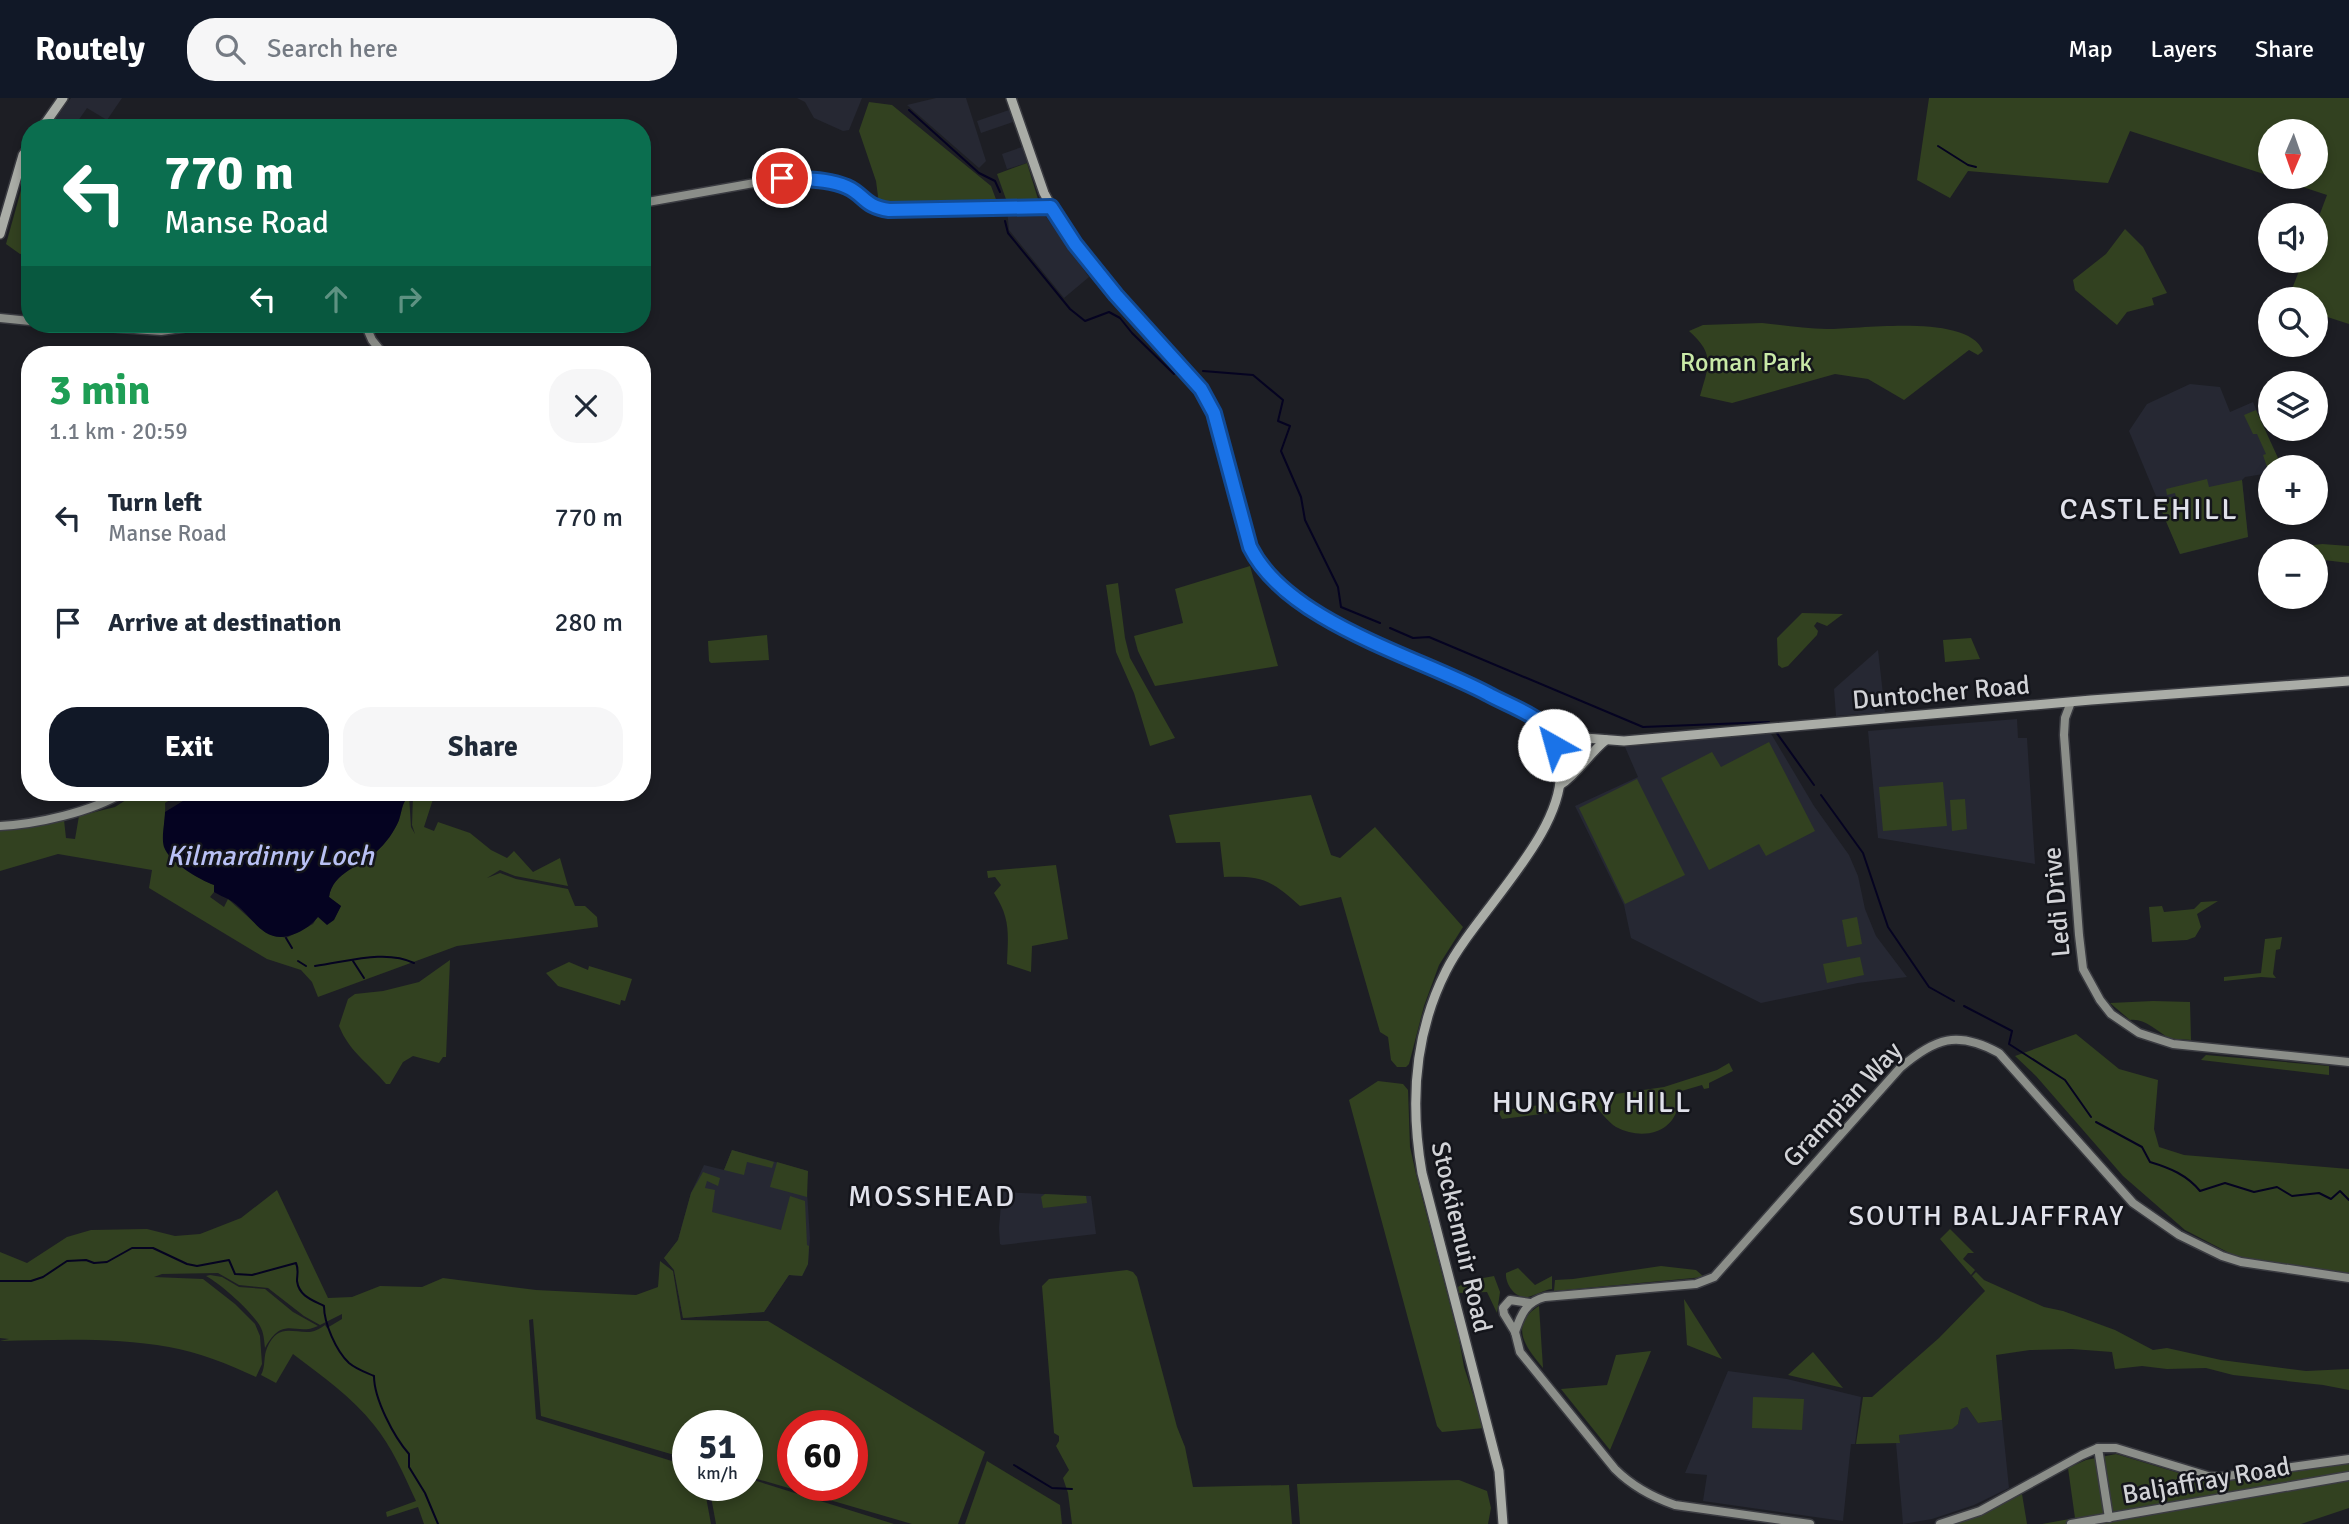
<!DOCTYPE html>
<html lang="en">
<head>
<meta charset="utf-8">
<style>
	:root { --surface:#fff; --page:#f6f6f7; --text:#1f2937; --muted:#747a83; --accent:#111827 }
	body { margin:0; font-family:Signika,sans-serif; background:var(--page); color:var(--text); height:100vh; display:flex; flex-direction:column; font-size:26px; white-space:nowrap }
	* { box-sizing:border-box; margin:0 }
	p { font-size:23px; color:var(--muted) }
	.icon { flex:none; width:38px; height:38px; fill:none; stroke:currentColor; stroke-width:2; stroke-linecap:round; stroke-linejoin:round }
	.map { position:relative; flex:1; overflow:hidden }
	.drawer { position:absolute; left:21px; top:248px; width:630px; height:455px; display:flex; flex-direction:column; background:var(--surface); border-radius:28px; box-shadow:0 4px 10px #0003 }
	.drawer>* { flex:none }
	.hud { position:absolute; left:21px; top:21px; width:630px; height:214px; border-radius:28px; box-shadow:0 4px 10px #0003; background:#0b6e4f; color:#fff; overflow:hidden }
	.needle { width:46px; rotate:182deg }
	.controls { position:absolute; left:2258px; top:21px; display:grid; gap:14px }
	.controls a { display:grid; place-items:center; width:70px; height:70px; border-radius:50%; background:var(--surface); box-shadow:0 4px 10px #0003; font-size:35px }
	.speed { position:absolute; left:672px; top:1312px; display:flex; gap:14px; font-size:35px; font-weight:700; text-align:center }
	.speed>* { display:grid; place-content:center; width:91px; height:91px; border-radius:50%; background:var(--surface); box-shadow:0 4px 10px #0003; line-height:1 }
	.speed small { font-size:18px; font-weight:400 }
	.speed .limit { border:10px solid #d22; background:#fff; color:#111 }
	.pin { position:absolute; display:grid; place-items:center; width:60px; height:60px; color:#fff; margin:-30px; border:4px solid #fff; border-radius:50%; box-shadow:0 2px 7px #0007 }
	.me { position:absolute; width:77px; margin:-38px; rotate:322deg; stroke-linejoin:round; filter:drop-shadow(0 0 5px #0008) }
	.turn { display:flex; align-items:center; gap:24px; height:147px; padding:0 28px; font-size:32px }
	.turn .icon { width:91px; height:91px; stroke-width:2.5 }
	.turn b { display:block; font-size:49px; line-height:60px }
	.lanes { display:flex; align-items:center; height:66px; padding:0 28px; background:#0003; justify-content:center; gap:35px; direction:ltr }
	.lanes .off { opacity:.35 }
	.round { display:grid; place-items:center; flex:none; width:74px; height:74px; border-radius:28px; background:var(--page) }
	.summary { display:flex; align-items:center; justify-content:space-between; height:119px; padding:0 28px }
	h1 { font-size:42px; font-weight:800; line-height:52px; color:#1e9e55 }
	.action { display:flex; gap:14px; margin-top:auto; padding:14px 28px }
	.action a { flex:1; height:80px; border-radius:28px; background:var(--accent); color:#fff; font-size:28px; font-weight:800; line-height:80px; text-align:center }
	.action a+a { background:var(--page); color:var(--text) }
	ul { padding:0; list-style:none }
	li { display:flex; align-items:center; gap:21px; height:105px; padding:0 28px }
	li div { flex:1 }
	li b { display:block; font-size:26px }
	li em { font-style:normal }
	header { display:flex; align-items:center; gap:42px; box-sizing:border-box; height:98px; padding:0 35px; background:var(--accent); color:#fff }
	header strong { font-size:33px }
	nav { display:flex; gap:38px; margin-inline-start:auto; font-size:24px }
	.search { width:490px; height:63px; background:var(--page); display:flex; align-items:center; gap:18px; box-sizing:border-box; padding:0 24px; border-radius:28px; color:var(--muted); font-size:26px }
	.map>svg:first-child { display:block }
</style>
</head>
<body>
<header>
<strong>Routely</strong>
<div class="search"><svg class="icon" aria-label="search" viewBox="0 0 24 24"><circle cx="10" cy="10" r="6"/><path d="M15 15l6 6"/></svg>Search here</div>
<nav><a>Map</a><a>Layers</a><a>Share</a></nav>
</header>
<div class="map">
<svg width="2349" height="1426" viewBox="0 0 2349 1426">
	<rect width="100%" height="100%" fill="#1d1e24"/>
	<!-- built -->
	<g fill="#262833">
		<path d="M71,0H122L107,22L87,10L73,30H49Z"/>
		<path d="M797,0H862L849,32L843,33L814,20L805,4Z"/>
		<path d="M936,0H966L986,63L979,70L907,7Z"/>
		<path d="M1009,12L1013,24L981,35L977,23Z"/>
		<path d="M1022,49L1027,65L1007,71L1002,56Z"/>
		<path d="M1007,111L1042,113L1089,179L1064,200L1009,132Z"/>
		<path d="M2190,286L2220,289L2230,314L2253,304L2280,369H2270V375L2245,379L2242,382L2248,439L2180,456L2129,333L2147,306Z"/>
		<path d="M1878,552L1885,614L1836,618L1834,591Z"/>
		<path d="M2017,621L2018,640H2027L2035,766L1878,740L1868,633Z"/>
		<path d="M1770,634L1814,708L1849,757L1858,778L1865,811L1876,838L1907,879L1858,885L1761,905L1631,840L1624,807L1575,708L1638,679L1625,649Z"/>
		<path d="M732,1052L808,1073L806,1078L810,1140L808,1166L802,1178L789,1177L764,1214L683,1220L674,1172L664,1160L678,1142L691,1095L704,1067L724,1072Z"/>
		<path d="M1002,1094L1091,1098L1096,1136L1002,1147L1000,1146L999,1130Z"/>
		<path d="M1728,1273L1787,1281L1861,1299L1855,1346H1851L1843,1423L1703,1403L1707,1377L1685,1375Z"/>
		<path d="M1967,1309L1978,1325L2002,1322L2009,1390L1974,1407L1932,1421L1903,1426L1896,1345L1900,1344L1899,1337L1938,1330L1946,1331L1958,1326L1961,1311Z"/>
	</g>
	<!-- green -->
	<g fill="#324120" fill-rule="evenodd">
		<path d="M1929,0H2349V226L2315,215V201H2288L2303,163H2315V129L2327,97L2272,79H2315V33H2270V78L2130,33L2108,85L1968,73L1950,100L1917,82Z"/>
		<path d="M869,4L892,7L991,88L997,104L879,106L876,83L859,33Z"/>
		<path d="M1027,65L1038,101L1007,104L997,76Z"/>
		<path d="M30,70V155L20,156L6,146L25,78Z"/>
		<path d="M2125,131L2143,149L2167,195L2152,200L2154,207L2127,214L2117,227L2075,192L2073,182L2106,156Z"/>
		<path d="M1762,225C1783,227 1806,231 1827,231C1861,231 1968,215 1983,253L1978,257L1969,252L1904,302L1868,281L1835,276L1732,305L1700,298C1709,267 1715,256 1689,233L1703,227Z"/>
		<path d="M2256,312L2278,360L2280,366L2267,369L2263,357L2266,356L2257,336H2253L2244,317Z"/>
		<path d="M2207,381L2209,389L2242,382L2248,439L2180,456L2156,400L2176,399L2175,395L2167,397L2166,391Z"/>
		<path d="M2322,446L2349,448V465L2315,461V453H2299L2298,449Z"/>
		<path d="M1250,468L1278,568L1155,588L1138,553L1134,538L1183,525L1175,491Z"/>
		<path d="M1118,485L1125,540L1130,560L1175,640L1150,648L1134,595L1116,554L1106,487Z"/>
		<path d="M1802,515L1843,516L1827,528L1817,524L1814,528L1818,533L1817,537L1788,568L1782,570L1778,567L1777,540Z"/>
		<path d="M767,537L769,562L711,565L709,563L708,543Z"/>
		<path d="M1971,540L1980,561L1945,564L1943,542Z"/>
		<path d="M1556,636L1586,644L1588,652L1576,665L1569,666L1566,664L1554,638Z"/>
		<path d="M1769,644L1815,733L1766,758L1759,746L1709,772L1661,680L1712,654L1721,669Z"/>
		<path d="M1637,681L1685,777L1625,806L1579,710Z"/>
		<path d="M1943,684L1947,728L1883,733L1879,689Z"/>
		<path d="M137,695H181L165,705C166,716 163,728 164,739C166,763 194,779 215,787L214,794L210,799L224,809L228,801L265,834L286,840L313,826L318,818L333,822L341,808L329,799C333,774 359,769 376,754C386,745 394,734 399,722C403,710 401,707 409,697L411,729L415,736L412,727L413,698L409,695H435L424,729L434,733L438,724L470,735L491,752L507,760L514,753L533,774L560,760L568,788L515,778L500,772L487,780L500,775L516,781L568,791L575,808H585L597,819L598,829L457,848L318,899L312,884L301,872L267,861L149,790L152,772L58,756L0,773V730L13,731L64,722L66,740L75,741L79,718L115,709Z"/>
		<path d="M1311,697L1331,757L1340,760L1375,729L1463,829L1439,867L1424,908L1409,966L1406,969H1397L1391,962L1388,939L1380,934L1341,799L1300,808C1271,782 1263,778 1224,779L1220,744L1176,745L1169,717Z"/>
		<path d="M1965,701L1967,731L1952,733L1950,702Z"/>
		<path d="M1056,767L1068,841L1032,848L1031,874L1007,866C1008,836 1011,821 994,795L1001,787L995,779L988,780L987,773Z"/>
		<path d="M2218,803L2197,816L2201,829L2195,839L2187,842L2152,844L2149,809L2162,808L2164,814L2194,811L2201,804Z"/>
		<path d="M1857,819L1862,846L1847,849L1842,822Z"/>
		<path d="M2282,839L2280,851L2276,852L2273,876L2276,880L2261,879L2224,883V879L2261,875L2265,841Z"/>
		<path d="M1860,859L1864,877L1827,885L1823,866Z"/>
		<path d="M450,862L446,959H443L439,965L413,958L403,964L390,986H386C369,965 350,955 339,928L348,901L355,896L383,893L419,884Z"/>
		<path d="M569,864L588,872L589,868L632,881L625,903L621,902L620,907L558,888L546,875Z"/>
		<path d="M2153,903L2190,904L2191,942C2184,941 2173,942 2167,939C2156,932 2144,920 2130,922L2110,905Z"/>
		<path d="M2076,936L2119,971L2158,982L2154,1031L2159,1049L2184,1057L2349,1071V1176L2237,1159L2185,1132L2123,1078L2036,978L2015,958Z"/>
		<path d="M2206,957L2329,968V977L2201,962Z"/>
		<path d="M1729,965L1733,973L1709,985V990L1704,991L1702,987L1678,994C1683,1032 1646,1045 1616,1029C1608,1024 1602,1015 1596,1009L1502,1021L1498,1013L1664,989L1717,972Z"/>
		<path d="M1378,983L1403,986L1408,992L1410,1049L1416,1076L1459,1241L1464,1269L1484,1330L1442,1334L1437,1328L1349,1002Z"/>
		<path d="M732,1052L774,1064L772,1070L747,1064L744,1077L724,1072Z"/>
		<path d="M777,1064L808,1073L807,1099L770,1089Z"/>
		<path d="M703,1074L720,1080L718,1088L707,1083L705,1090L715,1092L712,1114L781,1132L790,1098L805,1103L807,1147L809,1148L808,1166L802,1178L789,1177L764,1214L683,1220L674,1172L664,1160L678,1142L691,1095Z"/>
		<path d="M277,1092L328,1200L352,1199L380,1188L422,1189L443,1180L536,1192L636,1197L658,1189L660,1163L673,1173L681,1222L768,1223L985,1354L958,1426H912L747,1378V1328H688V1361L541,1318L533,1221L529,1222L536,1321L688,1368V1388H704L711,1426H424L418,1409L387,1419L386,1414L416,1403C404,1377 392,1349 374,1327C352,1299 322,1278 293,1256L276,1285L261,1277C266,1268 263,1259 267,1250C278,1225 291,1235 310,1234C316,1233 321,1230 325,1227L327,1230L342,1221V1216L320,1227L304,1218L268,1190L239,1187L218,1175L162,1176L154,1179L203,1181L235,1206L255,1226L260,1238L262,1266L256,1279C228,1266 198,1254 169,1249C113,1239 56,1242 0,1243L9,1241L0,1240V1154L27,1165L67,1139L91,1132L147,1131L175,1138L200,1136L241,1120ZM793,1328H852V1388H793Z"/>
		<path d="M1045,1096L1086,1098L1087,1105L1043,1110L1041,1099Z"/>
		<path d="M1950,1131L1974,1155H1968L1963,1161L1975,1172L1971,1177L1940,1141Z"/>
		<path d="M1661,1168L1696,1172L1704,1179L1554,1193L1555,1182L1573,1181Z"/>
		<path d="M1518,1170L1535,1187L1552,1178V1191C1543,1192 1537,1197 1528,1199C1515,1201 1505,1186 1506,1175Z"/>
		<path d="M1127,1172L1133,1174L1137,1179L1177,1329L1185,1349L1193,1389L1289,1387L1292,1426H1072L1068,1395L1063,1380L1069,1372L1056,1348L1059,1343V1338L1054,1335L1042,1188L1049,1181Z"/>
		<path d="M1976,1174L1984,1182L2044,1209L2063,1213L2115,1232L2153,1252L2167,1250L2221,1262L2306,1273L2349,1271V1292L2323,1287L2233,1277L2206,1270L2167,1271L2142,1268L2115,1271L2112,1254L2072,1251L2030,1252L1996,1257L2002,1322L1978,1325L1967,1309L1961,1311L1958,1326L1952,1331L1899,1337L1900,1345L1856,1346L1863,1299H1872L1939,1240L1985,1193L1972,1178Z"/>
		<path d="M210,1177L222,1179L239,1189L265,1191L293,1214L318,1228C295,1239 284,1216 265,1250C264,1242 264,1235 260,1228C251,1213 221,1186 206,1178Z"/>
		<path d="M1494,1178L1500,1194L1497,1215L1487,1194L1459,1195L1458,1189L1467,1183Z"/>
		<path d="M1684,1201L1722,1261L1687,1247Z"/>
		<path d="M1539,1208L1543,1270C1526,1250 1508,1227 1539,1208Z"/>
		<path d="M1651,1253L1610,1352L1561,1291L1607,1287L1616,1257Z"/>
		<path d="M1813,1254L1843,1290L1788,1277Z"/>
		<path d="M1753,1299L1804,1301L1802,1332L1752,1330Z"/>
		<path d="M2116,1356L2212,1385L2349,1365V1410L2301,1426H2042L2075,1420L2068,1370L2086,1362Z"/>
		<path d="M987,1363L1060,1407L1062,1426H965Z"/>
		<path d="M747,1380L894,1426H716L709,1388H747Z"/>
		<path d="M1459,1382L1487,1393L1491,1410L1488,1426H1300L1297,1386Z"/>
		<path d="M2022,1396L2027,1426H1956L1983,1416Z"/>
	</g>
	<!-- water -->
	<path fill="#050321" d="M196,695H382L381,700L385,703L384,695H395L402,699L409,697C401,708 403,709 399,722C394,734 386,745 376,754C360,769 333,774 329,799L341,808L334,822L327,827L318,819C312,826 306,831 297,835C261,851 254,815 228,801C224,799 219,797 214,794V787C200,782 169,764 164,749C161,739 165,724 165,714Z"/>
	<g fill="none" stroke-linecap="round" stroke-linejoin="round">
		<!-- stream -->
		<g stroke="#050321" stroke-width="2">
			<path d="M909,12L979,75L995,83L1000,94"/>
			<path d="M1938,48L1968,67L1976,69"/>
			<path d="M1005,123L1008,135L1070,211L1085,223L1109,214L1120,220L1132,235L1174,276"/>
			<path d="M1203,273L1253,277L1283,302L1278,323L1290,328L1281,353L1301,399L1305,422L1338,489L1341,509L1380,525"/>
			<path d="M1390,530L1413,540L1429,539L1643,629L1769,624L1771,627"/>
			<path d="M1776,634L1814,687"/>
			<path d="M1821,697L1863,755L1888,829L1929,889L1954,903"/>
			<path d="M286,840L292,850"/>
			<path d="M298,863L306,868"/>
			<path d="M353,863L364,880"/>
			<path d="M315,868C347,864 385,851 414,865"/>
			<path d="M1964,908L2012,933L2009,946L2065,982L2091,1019"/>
			<path d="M2096,1024L2142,1049L2150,1064C2170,1070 2187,1077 2200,1093L2225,1085L2254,1094L2277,1089L2292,1098L2319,1095L2331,1101L2340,1093L2349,1102"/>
			<path d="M0,1183H31L43,1179L67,1163L86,1162L94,1165L107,1164L132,1150H153L187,1166L197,1168L229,1162L235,1176L252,1177L296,1165C299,1172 297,1176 297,1183C299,1198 312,1202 324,1208C324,1225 336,1253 349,1265C356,1271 365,1274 374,1278C374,1301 394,1339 409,1356V1369L425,1395L438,1426"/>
			<path d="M1014,1367L1052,1390L1072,1391"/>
		</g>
		<defs>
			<g id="secondary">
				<path d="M642,105L782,80L827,83L849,89L875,110L889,112L1051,109"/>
				<path d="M0,220L30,223"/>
				<path d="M66,226L161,233L209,226"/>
				<path d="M365,226L372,242L384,257"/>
				<path d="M2071,604L2065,620L2064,637L2079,837L2083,871L2100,902L2111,916L2139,935L2173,946L2349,964"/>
				<path d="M0,728C37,726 91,714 122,695"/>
				<path d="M1530,1205L1510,1202L1503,1210L1504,1216L1515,1234L1520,1254L1615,1371C1632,1388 1652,1399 1675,1407L1810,1426"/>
				<path d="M1515,1234C1521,1216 1526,1204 1545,1199L1696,1186L1714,1179L1900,970C1935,940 1957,932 1999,955L2133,1105L2179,1137L2222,1158L2241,1164L2349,1180"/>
				<path d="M2098,1350L2109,1420"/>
				<path d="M1940,1426L1980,1413L2082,1357L2098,1350H2116L2208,1378L2220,1379L2349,1361"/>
				<path d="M2071,1426L2349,1378"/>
			</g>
			<g id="primary">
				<path d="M1011,0L1044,95L1060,125L1135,221L1201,291L1214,315L1250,449L1256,461L1276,486L1294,501L1351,533L1464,583L1539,623L1565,635L1585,640L1624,643L2091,602L2349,583"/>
				<path d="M42,30L63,0"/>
				<path d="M0,136L23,57L30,48"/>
				<path d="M1560,687C1578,676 1589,655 1606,642"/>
				<path d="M1503,1426L1499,1373L1422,1075C1410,1006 1414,936 1446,873C1474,816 1568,733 1560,668C1558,651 1548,639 1540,625"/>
			</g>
		</defs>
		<!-- secondary casing -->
		<use href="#secondary" stroke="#3a3b41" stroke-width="11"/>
		<!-- primary casing -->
		<use href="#primary" stroke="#3a3b41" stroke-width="12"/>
		<!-- secondary -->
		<use href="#secondary" stroke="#8b8e89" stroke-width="8"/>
		<!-- primary -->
		<use href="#primary" stroke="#aaada7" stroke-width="9"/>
	</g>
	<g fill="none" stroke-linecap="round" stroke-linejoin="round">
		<defs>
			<path id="route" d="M782,80C803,82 827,80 847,89C865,97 863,108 889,112L1051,109L1075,146L1116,197L1201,291L1214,315L1250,449C1287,524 1416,558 1488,596C1500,603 1531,615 1540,624C1545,630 1550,640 1554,647"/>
		</defs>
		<!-- route casing -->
		<use href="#route" stroke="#114b97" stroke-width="18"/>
		<!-- route -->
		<use href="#route" stroke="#1a73e8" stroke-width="12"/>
	</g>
	<g text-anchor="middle" stroke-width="5" stroke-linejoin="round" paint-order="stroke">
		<!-- park labels -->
		<g font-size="26" fill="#c9e9a7" stroke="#14151b">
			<text x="1746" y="273">Roman Park</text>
		</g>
		<!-- street labels -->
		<g font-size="26" fill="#d2d3d7" stroke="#14151b">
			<text transform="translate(1941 594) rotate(-5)" y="9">Duntocher Road</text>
			<text transform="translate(2056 804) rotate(-95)" y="9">Ledi Drive</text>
			<text transform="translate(1842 1006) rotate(-47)" y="9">Grampian Way</text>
			<text transform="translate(1462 1139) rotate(77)" y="9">Stockiemuir Road</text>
			<text transform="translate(2206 1382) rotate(-10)" y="9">Baljaffray Road</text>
		</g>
		<!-- water labels -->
		<g font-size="28" font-style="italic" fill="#b9c1f5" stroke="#14151b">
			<text x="270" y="767">Kilmardinny Loch</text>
		</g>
		<!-- neighbourhood labels -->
		<g font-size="28" letter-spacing="2" fill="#e1e2eb" stroke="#14151b">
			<text x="1987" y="1127">SOUTH BALJAFFRAY</text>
		</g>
		<!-- quarter labels -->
		<g font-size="30" letter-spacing="2" fill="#e1e2eb" stroke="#14151b">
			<text x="2149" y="421">CASTLEHILL</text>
			<text x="1592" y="1014">HUNGRY HILL</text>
			<text x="932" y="1108">MOSSHEAD</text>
		</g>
	</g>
</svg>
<div class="controls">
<a><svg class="needle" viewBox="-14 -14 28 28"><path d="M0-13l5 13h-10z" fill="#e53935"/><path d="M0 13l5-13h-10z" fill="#747a83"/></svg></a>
<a><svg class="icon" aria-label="sound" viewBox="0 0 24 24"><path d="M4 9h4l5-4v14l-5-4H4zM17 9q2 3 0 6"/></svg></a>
<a><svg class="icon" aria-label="search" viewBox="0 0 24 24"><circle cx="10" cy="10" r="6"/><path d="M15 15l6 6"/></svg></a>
<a><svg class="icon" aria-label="layers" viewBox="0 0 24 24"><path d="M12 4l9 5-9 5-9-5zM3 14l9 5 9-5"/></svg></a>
<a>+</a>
<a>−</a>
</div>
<div class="speed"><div>51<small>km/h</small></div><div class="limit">60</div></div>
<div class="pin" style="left:782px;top:80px;background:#d93025"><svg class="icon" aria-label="arrive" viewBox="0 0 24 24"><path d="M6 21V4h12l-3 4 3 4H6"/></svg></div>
<svg class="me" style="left:1554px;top:647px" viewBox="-20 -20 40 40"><circle r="19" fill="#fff"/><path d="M0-13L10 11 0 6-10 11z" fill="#1a73e8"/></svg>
<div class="hud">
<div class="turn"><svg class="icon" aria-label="left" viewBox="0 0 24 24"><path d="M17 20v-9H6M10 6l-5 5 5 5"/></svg><div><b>770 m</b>Manse Road</div></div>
<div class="lanes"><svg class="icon" aria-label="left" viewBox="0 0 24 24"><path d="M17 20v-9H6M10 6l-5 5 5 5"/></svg><svg class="icon off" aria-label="ahead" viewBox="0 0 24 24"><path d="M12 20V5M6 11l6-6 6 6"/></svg><svg class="icon off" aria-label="right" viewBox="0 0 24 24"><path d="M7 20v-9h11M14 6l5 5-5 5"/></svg></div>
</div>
<section class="drawer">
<div class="summary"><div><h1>3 min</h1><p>1.1 km · 20:59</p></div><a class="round"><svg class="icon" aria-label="close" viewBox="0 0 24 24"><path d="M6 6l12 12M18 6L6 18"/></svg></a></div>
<ul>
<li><svg class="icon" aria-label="left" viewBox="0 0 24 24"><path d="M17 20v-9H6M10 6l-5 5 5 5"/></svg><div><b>Turn left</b><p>Manse Road</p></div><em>770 m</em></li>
<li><svg class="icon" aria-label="arrive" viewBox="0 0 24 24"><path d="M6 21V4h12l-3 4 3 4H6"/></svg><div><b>Arrive at destination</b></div><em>280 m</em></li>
</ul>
<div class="action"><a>Exit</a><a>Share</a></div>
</section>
</div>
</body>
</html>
